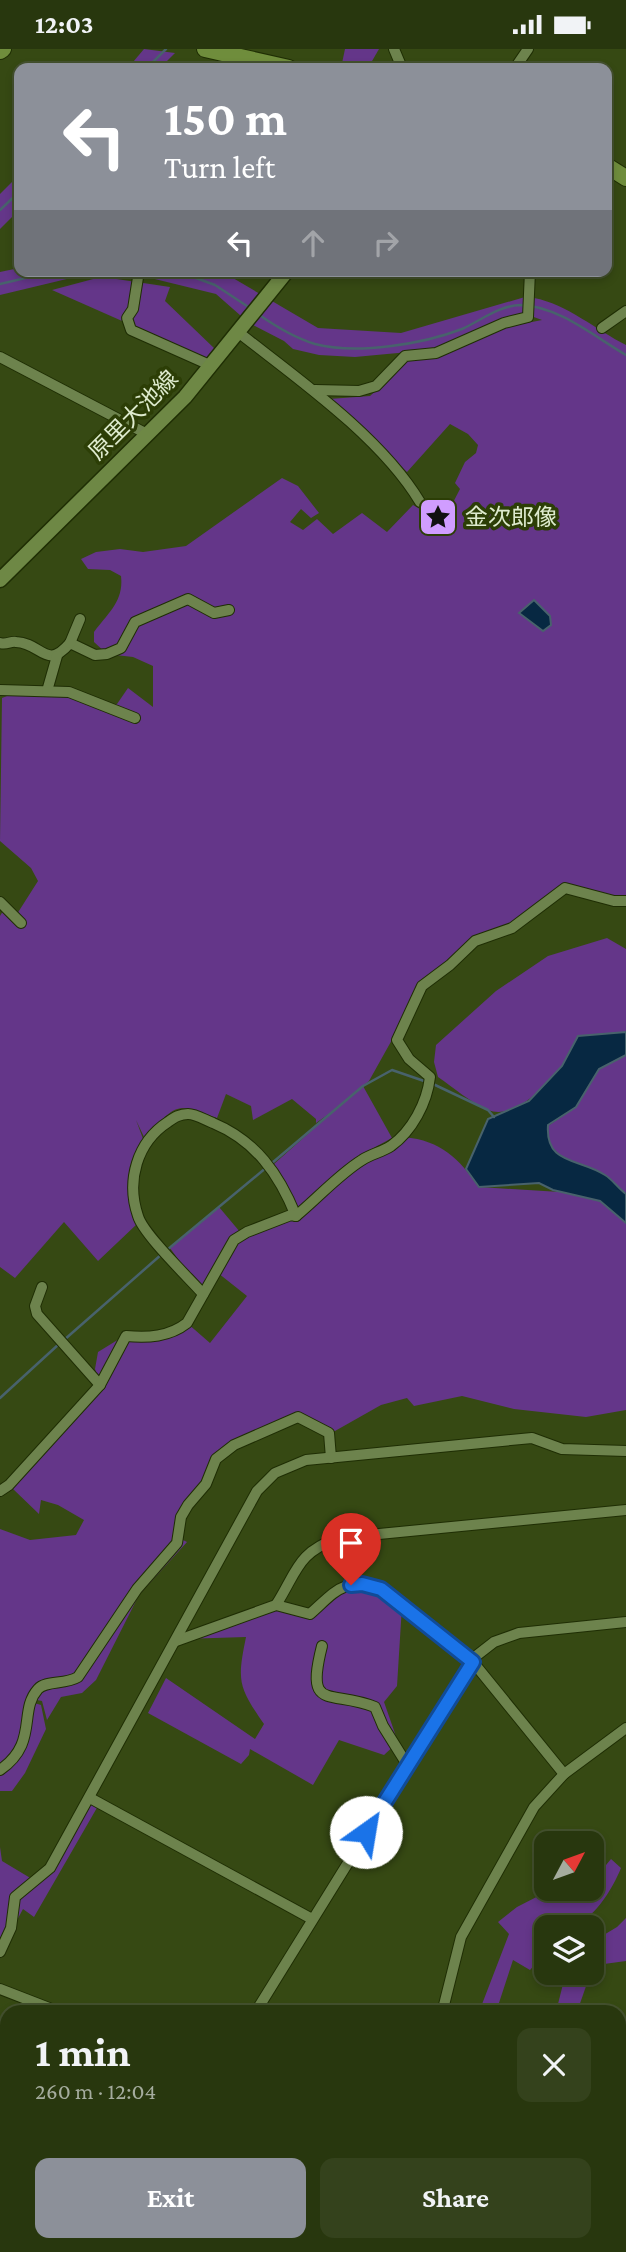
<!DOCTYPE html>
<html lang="en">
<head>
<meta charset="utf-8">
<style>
	:root { --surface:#28370e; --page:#34421c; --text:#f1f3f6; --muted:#a5ac9e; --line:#44512e; --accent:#8c9099 }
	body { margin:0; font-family:"Crimson Pro","Noto Sans JP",serif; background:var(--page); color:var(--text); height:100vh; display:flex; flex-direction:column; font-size:26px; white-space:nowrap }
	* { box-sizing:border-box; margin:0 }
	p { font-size:23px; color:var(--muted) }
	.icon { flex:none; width:38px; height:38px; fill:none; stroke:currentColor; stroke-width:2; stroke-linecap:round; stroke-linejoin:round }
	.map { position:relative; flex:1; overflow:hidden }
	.side { position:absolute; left:0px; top:1956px; width:626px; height:247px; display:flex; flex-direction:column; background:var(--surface); border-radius:21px 21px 0 0; box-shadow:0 4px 10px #0003,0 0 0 2px var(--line) }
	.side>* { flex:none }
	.hud { position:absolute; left:14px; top:14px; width:598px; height:214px; border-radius:14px; box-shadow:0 4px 10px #0003,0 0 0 2px var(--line); background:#8c9099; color:#fff; overflow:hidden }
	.needle { width:46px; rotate:49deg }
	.controls { position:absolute; left:534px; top:1782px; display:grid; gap:14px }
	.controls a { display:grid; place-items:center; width:70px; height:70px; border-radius:14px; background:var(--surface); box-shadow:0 4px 10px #0003,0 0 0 2px var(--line); font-size:35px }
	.pin { position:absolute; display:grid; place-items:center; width:60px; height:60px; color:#fff; margin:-72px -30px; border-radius:50% 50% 50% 0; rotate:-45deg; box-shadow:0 0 7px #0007 }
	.pin .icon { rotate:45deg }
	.me { position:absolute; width:77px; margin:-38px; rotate:32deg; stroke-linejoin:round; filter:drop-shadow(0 0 5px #0008) }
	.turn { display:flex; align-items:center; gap:24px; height:147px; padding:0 35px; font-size:32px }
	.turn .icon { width:91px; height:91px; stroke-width:2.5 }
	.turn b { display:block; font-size:49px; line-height:60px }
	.lanes { display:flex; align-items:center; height:66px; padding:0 35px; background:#0003; justify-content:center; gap:35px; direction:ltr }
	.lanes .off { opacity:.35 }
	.round { display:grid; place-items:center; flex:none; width:74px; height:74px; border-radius:14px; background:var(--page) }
	.headline { display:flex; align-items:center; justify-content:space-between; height:119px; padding:0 35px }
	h1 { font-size:42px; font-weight:700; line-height:52px }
	.primary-button { display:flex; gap:14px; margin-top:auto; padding:14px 35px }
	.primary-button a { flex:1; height:80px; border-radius:14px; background:var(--accent); color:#fff; font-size:28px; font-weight:700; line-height:80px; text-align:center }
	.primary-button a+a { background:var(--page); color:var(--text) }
	.status { display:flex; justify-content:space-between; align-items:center; height:49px; padding:0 35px; background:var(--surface); direction:ltr }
	.status svg { height:19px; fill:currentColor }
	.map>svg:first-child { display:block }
</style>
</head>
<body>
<div class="status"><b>12:03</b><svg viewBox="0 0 49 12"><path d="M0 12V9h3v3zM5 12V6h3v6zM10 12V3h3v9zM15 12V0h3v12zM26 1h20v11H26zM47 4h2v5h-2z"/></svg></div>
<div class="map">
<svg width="626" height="2203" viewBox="0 0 626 2203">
	<rect width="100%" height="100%" fill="#364913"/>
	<!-- green -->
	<g fill="#643689">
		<path d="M144,0L175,4L160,19H128Z"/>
		<path d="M345,0H379L368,19H341Z"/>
		<path d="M19,126V161L0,180V145Z"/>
		<path d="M19,219V222H221L318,279L401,284L525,248L526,266L430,301L355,308L319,306L293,300L284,292L249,274L216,245L126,223L103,228L170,238L165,252L215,300L208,310L52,241L97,229L96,223L0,246V223Z"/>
		<path d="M534,249C567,255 596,281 626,296V852L565,839L512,879L471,896L422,937L369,1032L363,1037L392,1089L366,1103L295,1163L274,1115L336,1060L316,1074V1070L292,1050L253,1071L251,1057L226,1045L217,1069C171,1052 178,1057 144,1088L136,1071L145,1095L135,1116L137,1175L98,1212L64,1173L15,1229L0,1218V867L3,862L17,865L38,832L31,819L0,792L2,649C22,641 47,639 69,643C84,646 101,660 117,655L128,639L153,658V617L133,608L107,605L94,593V583C108,564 124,552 121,527L110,521L88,520L81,510L96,503L120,500L143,503L186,497L282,429L298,437L319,464L311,469L301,460L290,473L303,481L317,470L333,485L362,464L387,483L413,456L437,470L446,467L460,440L455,434L465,413L476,404L478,396L468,385L450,375L407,423L329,350L370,347L411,309L497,280L542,271L531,267Z"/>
		<path d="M607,889L626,900V1145C618,1139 613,1131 605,1126C579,1108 552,1117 545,1079L576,1058L599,1020L575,1005C555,1025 519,1073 488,1061C471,1054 453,1038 438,1028L434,1013L436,996L496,942L548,907Z"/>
		<path d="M404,1088C442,1092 458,1109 479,1138L576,1144L600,1152L626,1174V1361L586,1368L514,1360L462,1347L414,1357L407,1349L381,1356L335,1382H330L298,1368L256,1392L217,1407L206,1435L188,1454L181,1490L187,1493L139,1546L96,1631L82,1644L61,1648L47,1671L42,1652L32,1650L31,1653L41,1656L46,1680L25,1724L12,1742H0V1480L30,1491L76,1486L84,1471L58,1456L41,1451L39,1465L12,1439L100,1336L95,1320L98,1303L124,1287L146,1289L187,1274L210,1294L247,1247L218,1224L201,1242L170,1199L219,1158L240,1183L296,1167L362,1110Z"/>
		<path d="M351,1536L388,1546L402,1557L397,1637L384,1653L398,1693L384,1706L339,1691L313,1736L250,1700L249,1706L241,1715L148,1664L166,1629L255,1690L264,1675C238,1638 237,1632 246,1588L182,1590L276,1556L310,1560Z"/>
		<path d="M89,1750L98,1757L34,1868L23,1860L0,1903V1798L2,1812L32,1830L50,1819Z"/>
		<path d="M611,1810L621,1819C613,1839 593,1873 569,1878C562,1879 553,1878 546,1878V1903L530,1921L513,1911L496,1963H479L509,1885L498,1873L517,1858L554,1839H592V1833Z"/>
		<path d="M626,1869V1912L604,1915L592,1923V1893L617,1878Z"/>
		<path d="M566,1923H591L577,1963H556Z"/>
		<path d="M165,2196H247L245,2203H166Z"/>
	</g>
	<!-- water -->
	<g fill="#072842" stroke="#48626c" stroke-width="2">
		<path d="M534,551L550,567L551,576L543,582L519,564Z"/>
		<path d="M626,983V1006L599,1020L576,1058L548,1076C545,1116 579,1109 605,1126C613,1131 618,1139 626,1145V1174L600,1152L553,1141L539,1134L479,1138L466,1120L488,1070L529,1052L562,1017L578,987Z"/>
	</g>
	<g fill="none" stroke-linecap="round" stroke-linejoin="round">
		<!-- stream -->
		<g stroke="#48626c" stroke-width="2.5">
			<path d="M147,19L166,0"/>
			<path d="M0,161L19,143"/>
			<path d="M177,222L215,236L250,259"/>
			<path d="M0,235L55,222"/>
			<path d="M258,265C275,277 295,289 315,295C357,306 423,295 462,280C480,272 500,256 521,256C558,257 595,288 626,306"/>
			<path d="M433,1035L488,1061L494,1068"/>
			<path d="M272,1114L363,1037L392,1021L427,1033"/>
			<path d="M167,1201L267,1118"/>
			<path d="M64,1291L162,1205"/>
			<path d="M0,1349L59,1295"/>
		</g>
		<defs>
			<g id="minor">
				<path d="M394,0L402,19"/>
				<path d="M515,19L528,0"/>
				<path d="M139,222L133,260L127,269L131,281L212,317"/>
				<path d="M602,279L626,262"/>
				<path d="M238,283C298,330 381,388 420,453"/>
				<path d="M0,308L147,385"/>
				<path d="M315,341L359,342L376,337L405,307L436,304L504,274L528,268L530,222"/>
				<path d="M0,594C7,596 10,592 16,593C42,594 46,622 70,594L95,606L107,605L121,599L135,573L188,550L214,564L229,561"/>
				<path d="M70,594L80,570"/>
				<path d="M0,641L69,643L135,669"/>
				<path d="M47,642L57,607"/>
				<path d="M0,853L21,874"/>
				<path d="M42,1238L35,1257L37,1265L100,1336"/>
				<path d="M203,1245C189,1229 143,1185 138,1167C126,1132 137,1093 168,1073C175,1068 180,1065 188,1065C196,1065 205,1071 213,1074C256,1092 279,1125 296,1167"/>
				<path d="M0,1442L9,1436L100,1336L126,1287C148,1289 169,1288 187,1274L234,1191L247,1183L291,1166L296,1167C318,1149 338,1126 362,1111C371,1105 382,1103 391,1097C412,1082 427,1054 430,1028L409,1010L397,991L422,937L450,916L475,892L512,879L565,839L614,852H626"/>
				<path d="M276,1556C298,1521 297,1504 338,1489L626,1461"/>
				<path d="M176,1592L276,1556L310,1565C337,1541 342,1529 381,1540L473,1613L564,1725"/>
				<path d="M322,1597C305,1664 330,1640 375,1658L383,1677L408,1717"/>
				<path d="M0,1721C39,1694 18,1662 38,1640C46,1631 65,1636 78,1628L137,1540L177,1494L181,1468L188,1456L206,1435L216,1410L234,1396L298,1368L329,1384L331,1409"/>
				<path d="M90,1749L312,1870"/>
				<path d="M0,1903L11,1879L15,1848L50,1819L257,1442L275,1424L306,1411L532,1389L562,1400L626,1402"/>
				<path d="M0,1940L62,1964"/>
				<path d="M255,1964L476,1607L494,1593L519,1584L626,1573"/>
				<path d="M442,1964L461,1888L534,1758L564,1725L626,1679"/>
				<path d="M0,2003L7,1987"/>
				<path d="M0,2029L7,2037"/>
				<path d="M620,2095H626"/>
				<path d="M0,2130L7,2134"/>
				<path d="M0,2156L7,2144"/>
				<path d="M0,2188L7,2191"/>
				<path d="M17,2196L26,2203"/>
				<path d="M131,2203L133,2196"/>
				<path d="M468,2203L470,2196"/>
			</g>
			<path id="secondary" d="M0,531L185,348L287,222"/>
			<g id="primary">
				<path d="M205,0L289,19"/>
				<path d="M0,2L3,0"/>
				<path d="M607,117L626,129"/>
			</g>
		</defs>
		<!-- minor casing -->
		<use href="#minor" stroke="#1f2e04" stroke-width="12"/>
		<!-- secondary casing -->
		<use href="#secondary" stroke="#1f2e04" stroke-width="17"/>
		<!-- primary casing -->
		<use href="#primary" stroke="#1f2e04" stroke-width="18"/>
		<!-- minor -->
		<use href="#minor" stroke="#6d834d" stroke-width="10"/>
		<!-- secondary -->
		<use href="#secondary" stroke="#6e8845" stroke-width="14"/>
		<!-- primary -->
		<use href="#primary" stroke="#6f8d3c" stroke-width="16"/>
	</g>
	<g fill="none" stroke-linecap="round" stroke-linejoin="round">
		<defs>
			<path id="route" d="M351,1536L362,1535L381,1540L473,1613L366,1783"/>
		</defs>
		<!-- route casing -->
		<use href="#route" stroke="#114b97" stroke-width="18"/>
		<!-- route -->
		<use href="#route" stroke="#1a73e8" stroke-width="12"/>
	</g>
	<!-- icons -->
	<defs>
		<symbol id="sight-square" viewBox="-11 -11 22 22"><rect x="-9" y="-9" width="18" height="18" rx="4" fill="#d09dff" stroke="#2c3e06"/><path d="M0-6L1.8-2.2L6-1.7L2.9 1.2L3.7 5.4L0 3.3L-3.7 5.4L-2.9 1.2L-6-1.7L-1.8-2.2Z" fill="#111"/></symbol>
	</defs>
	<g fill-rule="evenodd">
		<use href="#sight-square" x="416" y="446" width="44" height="44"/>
	</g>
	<g text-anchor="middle" stroke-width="7" stroke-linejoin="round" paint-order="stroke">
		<!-- street labels -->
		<g font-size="23" fill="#deebce" stroke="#2c3e06">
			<text transform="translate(133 366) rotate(-45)" y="8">原里大池線</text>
		</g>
		<!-- poi labels -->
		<g font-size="23" fill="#deebce" stroke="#2c3e06" text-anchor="start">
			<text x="465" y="476">金次郎像</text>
		</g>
	</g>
</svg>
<div class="controls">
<a><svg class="needle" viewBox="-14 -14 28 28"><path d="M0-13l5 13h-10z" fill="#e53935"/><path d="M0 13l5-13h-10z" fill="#a5ac9e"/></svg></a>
<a><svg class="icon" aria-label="layers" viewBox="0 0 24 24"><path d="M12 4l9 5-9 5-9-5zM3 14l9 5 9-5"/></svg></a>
</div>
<div class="pin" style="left:351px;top:1536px;background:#d93025"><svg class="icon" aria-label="arrive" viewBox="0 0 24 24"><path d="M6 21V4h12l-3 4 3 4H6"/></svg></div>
<svg class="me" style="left:366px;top:1783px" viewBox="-20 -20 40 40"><circle r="19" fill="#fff"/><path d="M0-13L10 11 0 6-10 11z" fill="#1a73e8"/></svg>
<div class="hud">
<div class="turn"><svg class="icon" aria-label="left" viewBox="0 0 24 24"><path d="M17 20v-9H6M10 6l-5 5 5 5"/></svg><div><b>150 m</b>Turn left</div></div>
<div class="lanes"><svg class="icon" aria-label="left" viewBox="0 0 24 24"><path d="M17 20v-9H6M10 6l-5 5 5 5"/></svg><svg class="icon off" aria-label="ahead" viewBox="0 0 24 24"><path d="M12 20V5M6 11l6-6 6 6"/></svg><svg class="icon off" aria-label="right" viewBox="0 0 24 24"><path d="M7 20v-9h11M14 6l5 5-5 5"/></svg></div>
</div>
<section class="side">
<div class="headline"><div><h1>1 min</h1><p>260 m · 12:04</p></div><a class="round"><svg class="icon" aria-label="close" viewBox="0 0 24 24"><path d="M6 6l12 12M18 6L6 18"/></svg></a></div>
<div class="primary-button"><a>Exit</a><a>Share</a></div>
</section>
</div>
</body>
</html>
